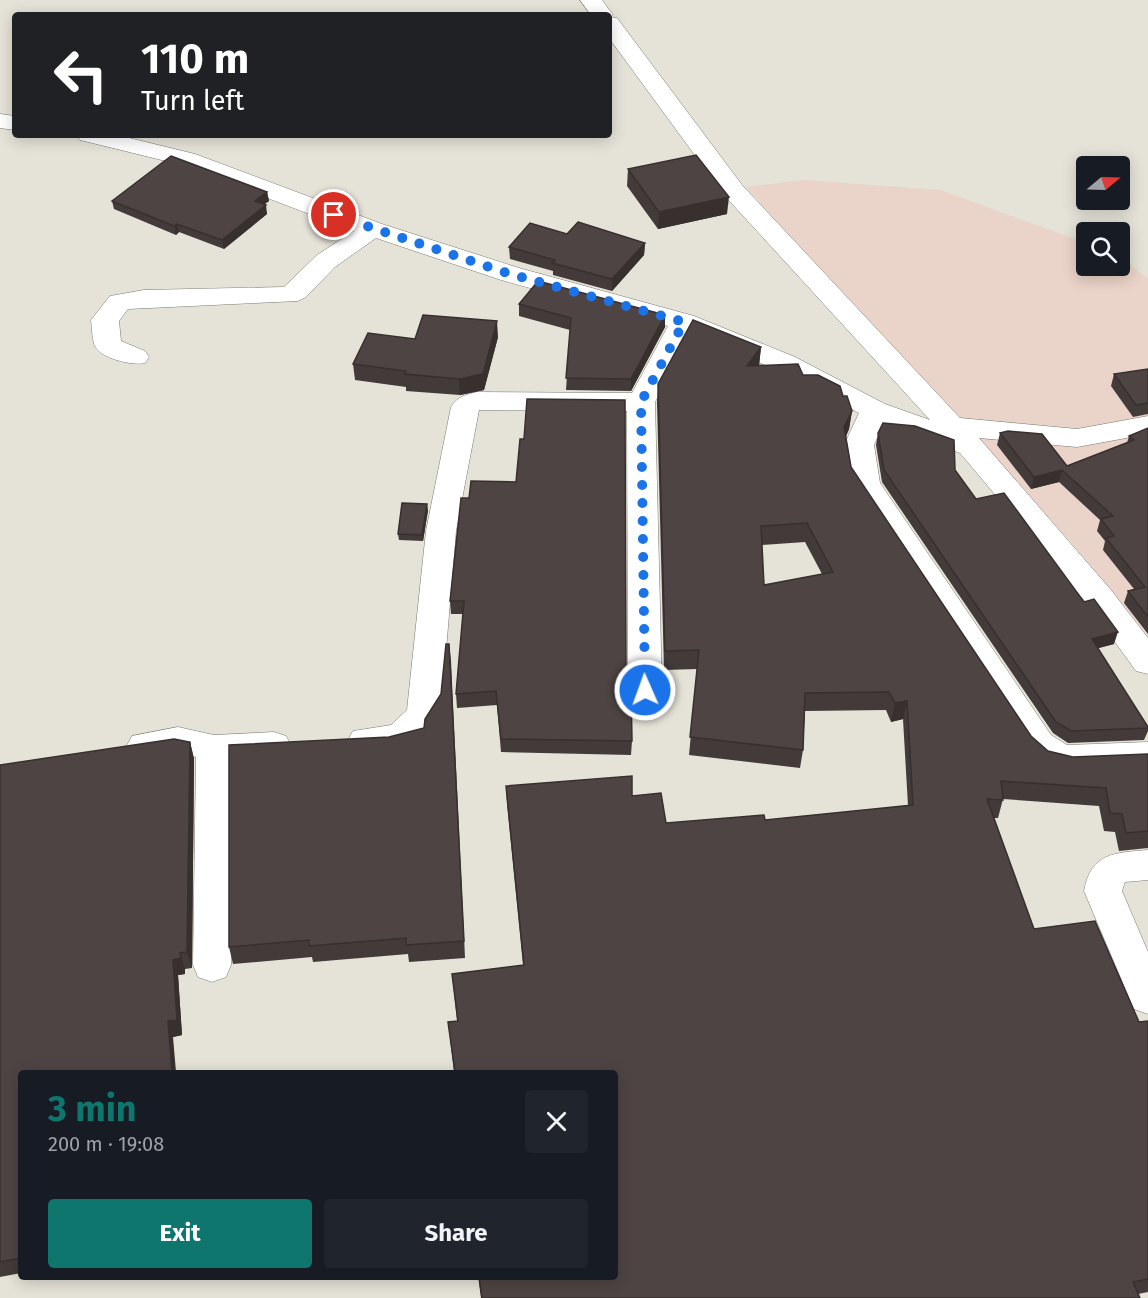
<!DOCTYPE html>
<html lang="en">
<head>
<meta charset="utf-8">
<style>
	:root { --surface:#171b24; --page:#20242c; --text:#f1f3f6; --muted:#9ea1a6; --accent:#0f766e }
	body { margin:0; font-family:"Fira Sans",sans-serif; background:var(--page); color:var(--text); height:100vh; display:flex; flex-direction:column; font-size:22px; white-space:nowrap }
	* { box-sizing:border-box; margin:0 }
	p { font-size:20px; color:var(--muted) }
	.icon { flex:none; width:33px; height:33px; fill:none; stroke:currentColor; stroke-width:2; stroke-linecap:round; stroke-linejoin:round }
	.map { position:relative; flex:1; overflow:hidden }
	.details { position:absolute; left:18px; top:1070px; width:600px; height:210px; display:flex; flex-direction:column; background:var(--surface); border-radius:6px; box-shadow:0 3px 15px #0003 }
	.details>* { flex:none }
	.banner { position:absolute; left:12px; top:12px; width:600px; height:126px; border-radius:6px; box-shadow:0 3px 15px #0003; background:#202124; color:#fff; overflow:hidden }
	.needle { width:39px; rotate:71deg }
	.buttons { position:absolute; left:1076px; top:156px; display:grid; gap:12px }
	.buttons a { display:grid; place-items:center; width:54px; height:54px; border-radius:6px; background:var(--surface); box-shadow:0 3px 15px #0003; font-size:30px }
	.pin { position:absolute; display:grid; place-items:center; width:51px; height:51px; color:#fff; margin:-26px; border:3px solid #fff; border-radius:50%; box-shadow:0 2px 6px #0007 }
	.me { position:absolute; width:66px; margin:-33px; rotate:358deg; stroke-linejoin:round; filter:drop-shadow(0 0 4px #0008) }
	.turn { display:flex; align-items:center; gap:21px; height:126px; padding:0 30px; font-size:27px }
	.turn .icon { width:78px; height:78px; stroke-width:2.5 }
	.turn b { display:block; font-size:42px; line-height:51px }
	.round { display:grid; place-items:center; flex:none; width:63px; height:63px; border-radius:6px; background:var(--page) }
	.headline { display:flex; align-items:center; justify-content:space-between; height:102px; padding:0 30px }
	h1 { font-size:36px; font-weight:700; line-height:45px; color:var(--accent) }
	.button { display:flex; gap:12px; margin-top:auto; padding:12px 30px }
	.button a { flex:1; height:69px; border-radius:6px; background:var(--accent); color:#fff; font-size:24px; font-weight:700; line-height:69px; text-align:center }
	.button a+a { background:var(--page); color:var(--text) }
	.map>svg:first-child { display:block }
</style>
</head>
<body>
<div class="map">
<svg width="1148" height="1298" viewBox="0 0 1148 1298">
	<rect width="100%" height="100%" fill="#e5e2d8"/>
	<!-- industrial -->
	<path fill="#ead3c8" d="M804,180L940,190L1086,243V266H1119V255L1148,279V635L1070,541L746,187Z"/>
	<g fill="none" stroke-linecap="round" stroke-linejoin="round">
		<defs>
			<g id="minor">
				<path d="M580,0H602L613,15L611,17L617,18L742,185L960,418L1077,429L1148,416V434L1077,447L979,438L1111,590L1148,638V674L1136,671L1089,606L960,453L883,424L874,445L880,483L1051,735L1067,745L1148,742V770L1067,773L1043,767L1027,753L850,484L844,445L859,413L775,369L691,335L655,402L662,690L657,699L645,703L633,699L628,690L627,411L479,410L456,531L441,710L425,736L412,745L384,752L365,753L353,749L348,740L353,731L391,725L407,710L426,531L451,407C458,396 465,395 477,392L632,393L668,326L501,280L376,238L335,267L306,297L298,301L128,309L119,321L121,341L145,351L149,357L145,363C132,366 98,358 94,344C92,337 92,328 91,320L110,296L144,290L284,287L317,255L354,231L178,164L80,140L76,135H117L195,154L382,224L519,268L694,316L795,357L885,404L930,420L724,195L609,38V15H591Z"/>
				<path d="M0,114L15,116V130L0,128Z"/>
				<path d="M178,727L214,735L274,732L286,736L291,745L286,754L274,758L231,761V965L226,977L212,982L198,977L193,965L196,757L178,753L144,758L132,754L127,745L132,736Z"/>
				<path d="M1148,850V880L1125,882L1122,891L1148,952V1014L1134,1009L1084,891C1091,852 1115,853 1148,850Z"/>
			</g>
		</defs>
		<!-- minor casing -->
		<use href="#minor" stroke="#7b786f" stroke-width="1"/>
		<!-- minor -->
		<use href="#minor" fill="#fff" fill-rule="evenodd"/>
	</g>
	<!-- wall -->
	<g fill="#433a3a" fill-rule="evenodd">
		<path d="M628,169L727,214L658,229L627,186Z"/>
		<path d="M267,192L269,201L264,204L267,214L224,249L179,232L176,235L114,209L112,201Z"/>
		<path d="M567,234L645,243L644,255L612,291L553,275V271L510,259L509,247Z"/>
		<path d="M519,304L665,315V327L631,391L566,390L570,330L519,316Z"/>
		<path d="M498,337L484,390L460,395L406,391V387L355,380L353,364Z"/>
		<path d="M761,347L759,366L803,375L843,396L852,411L849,429L846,436L851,467L1031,736L1048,751L1073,757L1148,754V849V848L1119,851L1115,832L1104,831L1099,806L1003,799L998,818H994L1034,929L1139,1022L1148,1021V1292L1138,1294L1140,1298H481L478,1276H615V1072H454L448,1022L457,1021L452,974L523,965L507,804L506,786L632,796L666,823L765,820L908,806L903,719L891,722L886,710L805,711L803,750L800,768L689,755L697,669L664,670L657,403L658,384ZM805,542L822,574L764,585L762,545Z"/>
		<path d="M1148,369V414L1133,417L1111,386L1114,374Z"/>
		<path d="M1148,428V634L1124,603L1128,591L1134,589L1103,550L1105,541L1097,531L1100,520L1059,482L1031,489L997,445L1000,433L1067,466L1127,443L1129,436Z"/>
		<path d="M878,433L955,470L976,499L1114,644L1098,648L1148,727V731L1144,740L1068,743L1053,733L882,482L876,445Z"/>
		<path d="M461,498L626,677L632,741L631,755L501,752L497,705L457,708L456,694L463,614H451L450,601Z"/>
		<path d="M428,510L423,541L399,540L398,534Z"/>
		<path d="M449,644L465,958L409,962L408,954L313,962L312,957L233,964L229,947L424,728L441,694Z"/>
		<path d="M190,742L194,759L192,968L185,969V974L178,975L182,1035L21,1072V1273L0,1277V765Z"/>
	</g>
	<!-- shaded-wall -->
	<g fill="#37302f">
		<path d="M267,192L269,201L257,210L255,201Z"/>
		<path d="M729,197L727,214L658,229L659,212Z"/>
		<path d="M266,205L267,214L224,249L222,240Z"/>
		<path d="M177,224L179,232L176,235L174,226Z"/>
		<path d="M645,243L644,255L612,291V279Z"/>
		<path d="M665,315V327L631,391V379Z"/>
		<path d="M497,321L498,337L484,390L460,395L459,379Z"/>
		<path d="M761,347L759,365L746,385L747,366Z"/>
		<path d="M852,411L849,429L842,445L844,427Z"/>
		<path d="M1062,470L1059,482L1031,489L1034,477Z"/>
		<path d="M427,504L428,510L423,541L422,535Z"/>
		<path d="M1118,632L1114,644L1088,651L1092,639Z"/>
		<path d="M449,644L451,661L465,958L464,941Z"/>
		<path d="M907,701L903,719L891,722L895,703Z"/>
		<path d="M190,742L194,759L192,968L187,952Z"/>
		<path d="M180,953L185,969V974L178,975L182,1035L173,1037L176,1072H172L168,1021L173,960Z"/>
	</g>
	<!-- building -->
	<g fill="#4e4443" stroke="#37302f" stroke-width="1.5" fill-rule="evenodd">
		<path d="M696,155L729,197L659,212L628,169Z"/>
		<path d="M171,156L267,192L255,201L266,205L222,240L177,224L174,226L112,201Z"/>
		<path d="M578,222L645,243L612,279L552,263L555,260L509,247L530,223L567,234Z"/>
		<path d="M538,281L665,315L631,379L566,378L571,318L519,304Z"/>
		<path d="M423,315L497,321L483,374L459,379L405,374L406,371L353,364L368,333L415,339Z"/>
		<path d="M693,320L761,347L747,366L798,364L803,375H818L840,386L843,396H847L852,411L844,427L851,467L1031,736L1048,751L1073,757L1148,754V831L1126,833L1122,814L1110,813L1106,788L1001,781L1003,800L987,799L1034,929L1095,921L1139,1022L1148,1021V1279L1133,1282L1140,1298H482L479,1276H615V1072H455L448,1022L458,1021L452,974L524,965L506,786L632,776V796L661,793L666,823L764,815L765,820L913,805L907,701L895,703L889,692L805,693L803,750L690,737L699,650L665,651L658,384ZM807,523L833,572L764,585L761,526Z"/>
		<path d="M1148,369V403L1136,405L1114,374Z"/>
		<path d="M527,399L625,400L626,677L631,686L632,741L501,739L496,691L456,694L464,601H450L461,498H469L471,481L516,482L520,439H524Z"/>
		<path d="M883,423L915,426L954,440L955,470L976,499L1004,493L1084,602L1094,599L1118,632L1092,639L1148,727V728L1071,731L1056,722L884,470L878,433Z"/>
		<path d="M1148,428V617L1128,591L1145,587L1106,538L1114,536L1101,519L1113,516L1062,470L1034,477L1000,433L1008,431L1042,434L1067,466L1134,440L1129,436Z"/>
		<path d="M402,503L427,504L422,535L398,534Z"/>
		<path d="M446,644H449L464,941L406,945V938L309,946V940L229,947V745L389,737L424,728L425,719L441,694Z"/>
		<path d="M174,739L190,742L187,952L180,953L181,958L173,960L177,1020L168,1021L172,1072H21V1258L0,1262V765Z"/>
	</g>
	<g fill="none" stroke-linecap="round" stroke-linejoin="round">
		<!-- route -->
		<path stroke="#1a73e8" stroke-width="10" stroke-dasharray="0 18" d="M334,215L510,274L684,322L641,402L645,690"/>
	</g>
</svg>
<div class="buttons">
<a><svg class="needle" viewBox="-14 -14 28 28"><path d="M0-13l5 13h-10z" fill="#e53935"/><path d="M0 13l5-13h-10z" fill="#9ea1a6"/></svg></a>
<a><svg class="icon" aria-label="search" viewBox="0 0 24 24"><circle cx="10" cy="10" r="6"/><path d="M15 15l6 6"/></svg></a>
</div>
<div class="pin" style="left:334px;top:215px;background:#d93025"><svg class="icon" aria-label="arrive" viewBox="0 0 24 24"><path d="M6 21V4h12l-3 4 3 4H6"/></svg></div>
<svg class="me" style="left:645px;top:690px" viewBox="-20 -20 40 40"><circle r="17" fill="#1a73e8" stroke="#fff" stroke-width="3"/><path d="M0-11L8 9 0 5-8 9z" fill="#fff"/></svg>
<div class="banner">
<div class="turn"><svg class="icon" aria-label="left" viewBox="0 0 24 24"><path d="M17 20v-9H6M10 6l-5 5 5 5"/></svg><div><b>110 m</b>Turn left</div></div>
</div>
<section class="details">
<div class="headline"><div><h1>3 min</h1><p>200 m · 19:08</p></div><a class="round"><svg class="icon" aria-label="close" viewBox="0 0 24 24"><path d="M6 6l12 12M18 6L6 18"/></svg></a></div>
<div class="button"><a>Exit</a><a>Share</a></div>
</section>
</div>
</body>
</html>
